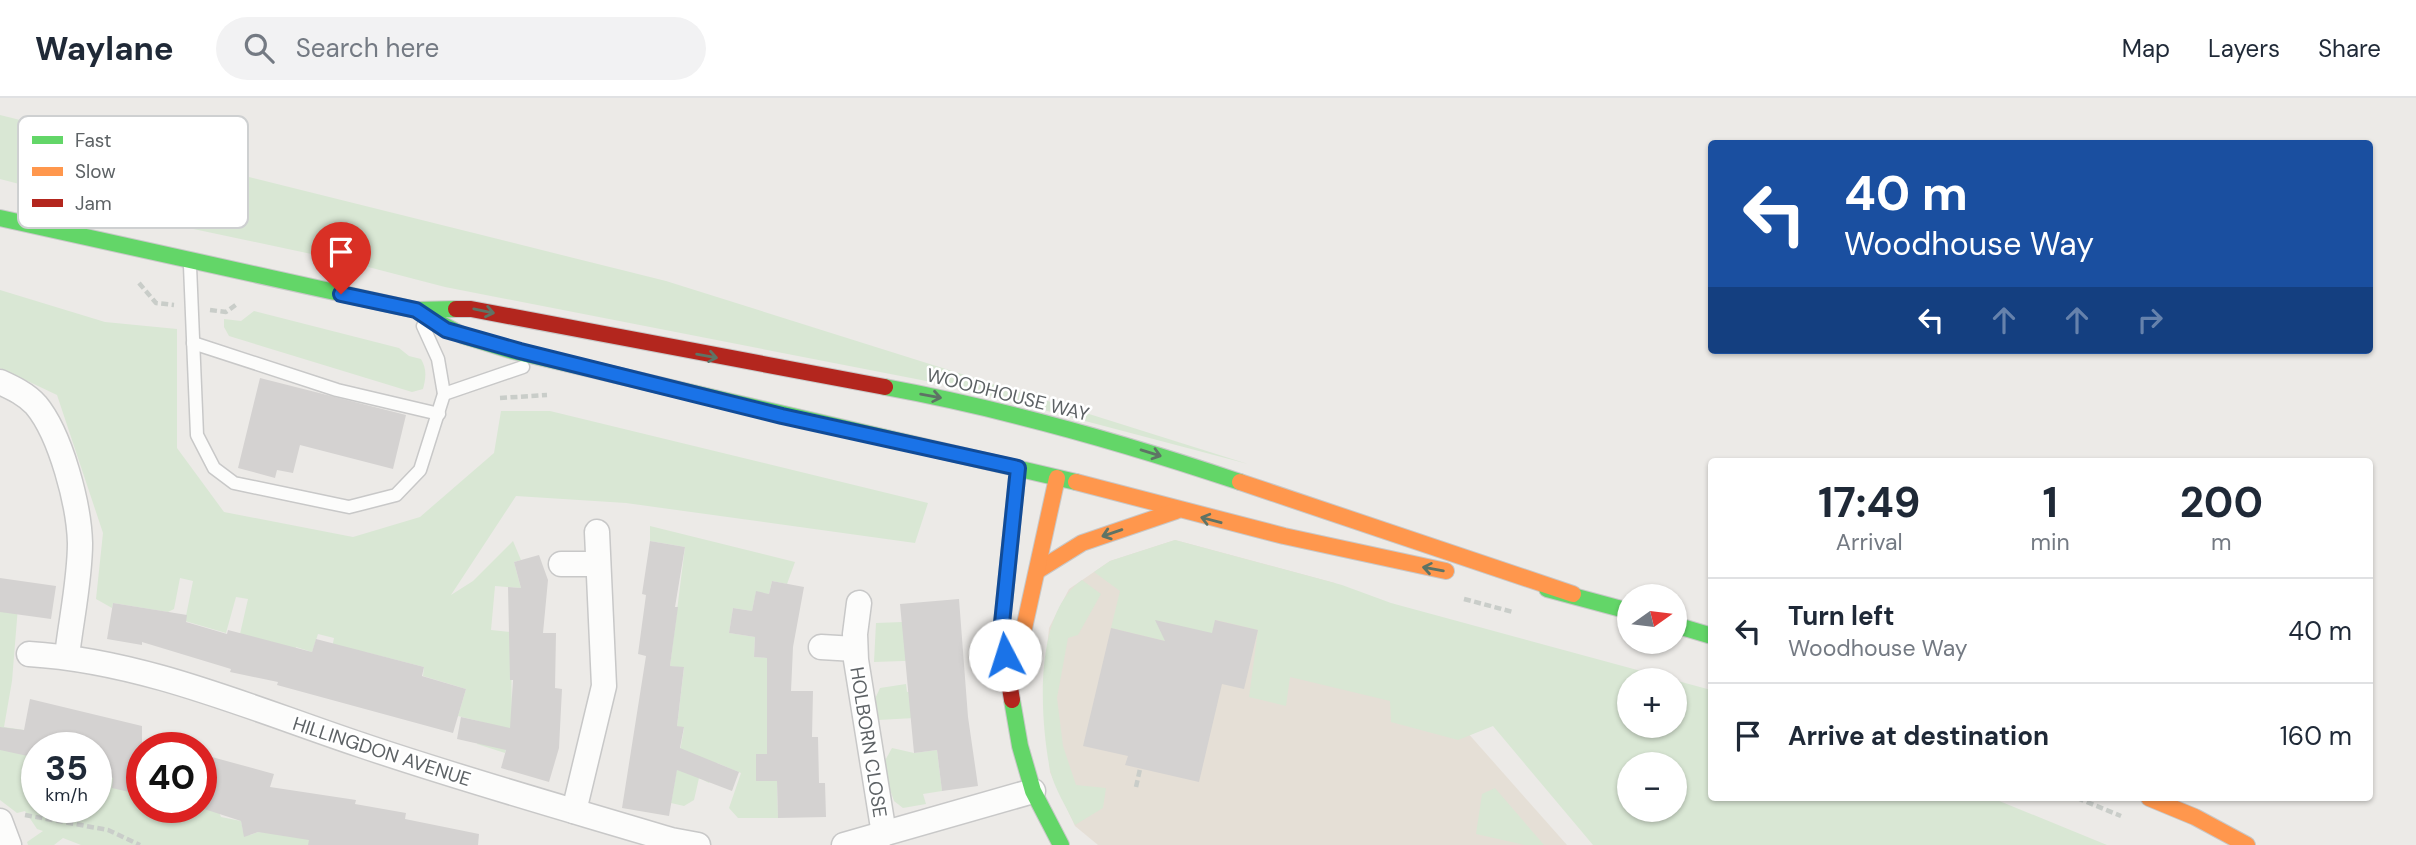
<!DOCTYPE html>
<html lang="en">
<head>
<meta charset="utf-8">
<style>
	:root { --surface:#fff; --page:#f2f2f3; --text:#1f2937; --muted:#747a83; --line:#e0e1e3 }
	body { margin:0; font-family:"DM Sans",sans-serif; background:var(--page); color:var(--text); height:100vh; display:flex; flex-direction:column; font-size:26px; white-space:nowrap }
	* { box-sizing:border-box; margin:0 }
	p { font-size:23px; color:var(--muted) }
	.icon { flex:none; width:38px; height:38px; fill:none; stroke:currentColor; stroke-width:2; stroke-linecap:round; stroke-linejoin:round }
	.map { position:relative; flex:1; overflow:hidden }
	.panel { position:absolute; left:1708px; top:360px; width:665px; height:343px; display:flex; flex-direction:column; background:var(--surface); border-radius:7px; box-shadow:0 2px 5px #0004 }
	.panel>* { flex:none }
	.hud { position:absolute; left:1708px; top:42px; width:665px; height:214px; border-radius:7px; box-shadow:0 2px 5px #0004; background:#1a4fa0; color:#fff; overflow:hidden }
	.needle { width:46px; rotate:76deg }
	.buttons { position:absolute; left:1617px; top:486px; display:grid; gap:14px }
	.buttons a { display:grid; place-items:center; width:70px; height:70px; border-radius:50%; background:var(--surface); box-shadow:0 2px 5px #0004; font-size:35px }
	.speed { position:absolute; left:21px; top:634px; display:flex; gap:14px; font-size:35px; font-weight:700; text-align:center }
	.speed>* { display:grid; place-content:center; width:91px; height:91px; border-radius:50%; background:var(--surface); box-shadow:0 2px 5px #0004; line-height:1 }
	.speed small { font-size:18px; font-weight:400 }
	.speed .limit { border:10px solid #d22; background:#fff; color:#111 }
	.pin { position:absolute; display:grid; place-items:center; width:60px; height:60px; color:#fff; margin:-72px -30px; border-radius:50% 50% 50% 0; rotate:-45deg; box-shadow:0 0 7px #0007 }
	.pin .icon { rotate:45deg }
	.me { position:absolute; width:77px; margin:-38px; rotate:355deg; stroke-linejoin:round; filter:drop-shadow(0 0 5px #0008) }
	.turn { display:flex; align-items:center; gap:24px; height:147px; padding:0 21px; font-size:32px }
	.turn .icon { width:91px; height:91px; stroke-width:2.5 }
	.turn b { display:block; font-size:49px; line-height:60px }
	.lanes { display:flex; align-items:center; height:66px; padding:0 21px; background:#0003; justify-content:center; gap:35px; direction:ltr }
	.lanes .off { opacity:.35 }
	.eta { display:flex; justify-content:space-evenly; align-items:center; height:119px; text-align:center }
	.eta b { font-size:42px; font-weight:700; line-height:49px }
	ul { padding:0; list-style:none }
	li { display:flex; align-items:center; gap:21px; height:105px; padding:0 21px; border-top:2px solid var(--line) }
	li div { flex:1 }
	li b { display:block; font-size:26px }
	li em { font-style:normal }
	header { display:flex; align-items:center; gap:42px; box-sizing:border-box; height:98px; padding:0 35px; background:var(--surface); border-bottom:2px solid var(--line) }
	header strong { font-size:33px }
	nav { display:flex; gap:38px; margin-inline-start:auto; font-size:24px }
	.search { width:490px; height:63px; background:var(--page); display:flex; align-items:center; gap:18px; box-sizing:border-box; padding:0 24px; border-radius:38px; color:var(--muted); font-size:26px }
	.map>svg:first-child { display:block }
</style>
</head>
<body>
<header>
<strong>Waylane</strong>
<div class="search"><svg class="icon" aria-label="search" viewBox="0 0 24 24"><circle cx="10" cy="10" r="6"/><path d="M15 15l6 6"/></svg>Search here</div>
<nav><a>Map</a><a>Layers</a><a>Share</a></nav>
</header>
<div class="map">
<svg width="2416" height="747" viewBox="0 0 2416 747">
	<rect width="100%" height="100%" fill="#eceae7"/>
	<!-- commercial -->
	<path fill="#e5dfd6" d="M1175,442L1335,485L1567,747H1098L1075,728L1050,674L1043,590L1049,530L1069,491L1110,463Z"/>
	<!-- green -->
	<g fill="#d9e7d4" fill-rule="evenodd">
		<path d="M0,17L666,183L1248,366L952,288L445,189L349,164L184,129L0,81Z"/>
		<path d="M0,192L105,224L177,231V350L224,414L353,439L420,419L494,355L501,313H550L928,405L915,445L626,405L516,398L451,497L473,483L513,443L521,462L514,464L521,490L495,488L491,532L511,534L512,631L505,655L477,646L482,624L458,618L466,591L423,578L424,569L365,554L329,565L334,540L318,536L312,554L296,549L293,562L240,536L248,501L236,499L226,535L185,523L193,483L180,480L174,511L168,514L113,505L112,510L96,501L103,435L57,297L0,270Z"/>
		<path d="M254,213L399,250L409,258L421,261C427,271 426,280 423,291L412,294L229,238L224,229V221L241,223Z"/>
		<path d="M650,428L795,464L787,486L772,483L769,496L756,494L752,513L733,510L729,535L755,539L754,559L767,560L772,656H756V683H777L778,720H738L729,710L741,675L717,665L709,685L699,680L694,702L684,708L671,705L684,630L677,628L684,570L670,568L685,449L650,443Z"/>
		<path d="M1175,442L1342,487L1391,505L1711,592L1712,700H1992L2107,747H1593L1493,628L1458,642L1391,624L1390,603L1290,579L1286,608L1249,599L1258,532L1216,522L1212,535L1169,544L1111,530L1120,493L1094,474L1110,463ZM1629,583H1675V628H1629ZM1629,667H1675V712H1629Z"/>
		<path d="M0,481L20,484L12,583L4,629L24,632L22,640L37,660V709H96V676L101,677L103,665L142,688V709H196L219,714L221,719L241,723L243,733L250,737L258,734L310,737V747H81L63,740L54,747H28L27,744L43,733L37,731L25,713L17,715L0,702V639L4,630L0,629Z"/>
		<path d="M1082,482L1101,496L1078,537L1068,540L1057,600L1063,648L1076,687L1106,690L1103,710L1075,727C1067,710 1054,690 1050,672C1040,619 1033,516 1082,482Z"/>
		<path d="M929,523L932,562L874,564L876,525Z"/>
		<path d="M906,586L907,594L931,592L933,619L878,622L874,603L880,590Z"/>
		<path d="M892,650L914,655L937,652L942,693L923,696L926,706L903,710L894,703L882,668Z"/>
		<path d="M1495,690L1544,747H1525L1476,736L1482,696Z"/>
	</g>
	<!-- building -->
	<g fill="#d4d2d1">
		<path d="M260,280L406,317L393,371L300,347L293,375L277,372L275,380L238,370Z"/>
		<path d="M650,443L685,449L675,509H678L670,568L684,569L677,628L684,629L680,650L739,674L732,693L677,672L669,718L622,710L646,558L638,556L646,497L642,496Z"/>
		<path d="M539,457L548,482L543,535H556L555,590L562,591L559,650L549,684L501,670L506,652L457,641L461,619L510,630L513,582H510L508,489L521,490L514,464Z"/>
		<path d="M0,480L56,488L51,521L0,514Z"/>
		<path d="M772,483L804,489L793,549L791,593H813L812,639H818L819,685H825L826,719L778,720L777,683H756V656H767V560L754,559L755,539L729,535L733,510L752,513L756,493L769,496Z"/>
		<path d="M959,501L968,619L978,688L942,693L937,652L914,655L900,506Z"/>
		<path d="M113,505L187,517L186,524L227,536L228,532L312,554L316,541L424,569L422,578L466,591L453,635L277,587L278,584L230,574L231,571L142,544V547L107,541Z"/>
		<path d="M1155,522L1212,535L1215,522L1258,532L1244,591L1222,586L1199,684L1125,667L1128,658L1083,648L1111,530L1165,543Z"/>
		<path d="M30,601L142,628V697L112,690L113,680L96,676V649H37V660L0,652V629L24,632Z"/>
		<path d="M201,656L274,676L270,689L356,702L355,706L406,715L405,721L479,736L478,747H308L309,742L258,734L244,739L241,723L201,710Z"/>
	</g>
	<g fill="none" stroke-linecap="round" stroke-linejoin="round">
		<defs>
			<g id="lane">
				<path d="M190,168L197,337L214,370L234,385L349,409L396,397L420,372L444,296L438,261L423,228"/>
				<path d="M193,245L337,292L439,316"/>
				<path d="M444,296L523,269"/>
			</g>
			<g id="street">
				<path d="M0,284C13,290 26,296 36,307C61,337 79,407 80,445C80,482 71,522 67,558"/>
				<path d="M561,466H598"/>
				<path d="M859,505L855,536L856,562L884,736"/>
				<path d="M821,549L855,551"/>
				<path d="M29,556C144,563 253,611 361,647C464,682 568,711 671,742L698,747"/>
				<path d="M574,713L604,588L597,434"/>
				<path d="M0,723L9,747"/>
				<path d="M844,747L1033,693"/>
			</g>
			<g id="fast">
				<path d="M0,120L416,212L456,211"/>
				<path d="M421,215L464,238L513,253L1076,384"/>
				<path d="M885,289C1005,311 1124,345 1240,384"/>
				<path d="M1547,491L1629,513"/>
				<path d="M1675,527L1712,538"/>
				<path d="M1012,602L1020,648L1033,693L1061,747"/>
			</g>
			<g id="slow">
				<path d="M1076,384L1284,438L1446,473"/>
				<path d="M1240,384L1573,496"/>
				<path d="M1037,473L1082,445L1176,413"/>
				<path d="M1019,553L1057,380"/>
				<path d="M2149,700L2195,719L2247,747"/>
			</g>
			<g id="jam">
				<path d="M456,211H471L885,289"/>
				<path d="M1012,602L1001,535L1018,370"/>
			</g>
		</defs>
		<!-- lane casing -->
		<use href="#lane" stroke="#c8c8c8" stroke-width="15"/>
		<!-- street casing -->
		<use href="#street" stroke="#c8c8c8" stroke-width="27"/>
		<!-- fast casing -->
		<use href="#fast" stroke="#c8c8c8" stroke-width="18"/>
		<!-- slow casing -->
		<use href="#slow" stroke="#c8c8c8" stroke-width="18"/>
		<!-- jam casing -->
		<use href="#jam" stroke="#c8c8c8" stroke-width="18"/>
		<!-- path -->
		<g stroke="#c9cdc9" stroke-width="4.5" stroke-dasharray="7 3.5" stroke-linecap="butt">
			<path d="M139,185L156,205L174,207"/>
			<path d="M210,212L226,214L237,206"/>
			<path d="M500,300L547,297"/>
			<path d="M1464,501L1513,514"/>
			<path d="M1136,689L1140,671"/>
			<path d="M2077,700L2121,718"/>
			<path d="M25,717L108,732L140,747"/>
		</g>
		<!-- lane -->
		<use href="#lane" stroke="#fcfcfb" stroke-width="12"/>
		<!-- street -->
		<use href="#street" stroke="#fcfcfb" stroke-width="24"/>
		<!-- fast -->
		<use href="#fast" stroke="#63d668" stroke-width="16"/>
		<!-- slow -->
		<use href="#slow" stroke="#ff974d" stroke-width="16"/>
		<!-- jam -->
		<use href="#jam" stroke="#b3261e" stroke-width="16"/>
	</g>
	<!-- one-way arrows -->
	<defs><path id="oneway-shaft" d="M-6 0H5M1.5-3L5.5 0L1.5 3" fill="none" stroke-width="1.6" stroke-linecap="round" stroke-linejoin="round" transform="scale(1.75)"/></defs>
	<g stroke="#5e7365">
		<use href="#oneway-shaft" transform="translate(484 213) rotate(12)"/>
		<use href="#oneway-shaft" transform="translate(707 258) rotate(10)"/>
		<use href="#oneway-shaft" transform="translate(931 298) rotate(10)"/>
		<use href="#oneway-shaft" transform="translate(1151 355) rotate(17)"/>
		<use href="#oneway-shaft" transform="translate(1211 422) rotate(-165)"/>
		<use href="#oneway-shaft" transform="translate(1112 435) rotate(161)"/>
		<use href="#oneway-shaft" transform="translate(1433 471) rotate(-170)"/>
	</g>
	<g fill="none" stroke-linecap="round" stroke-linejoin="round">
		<defs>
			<path id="route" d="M341,196L416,212L446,232L520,253L782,318L1018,370L1001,535L1005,557"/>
		</defs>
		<!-- route casing -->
		<use href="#route" stroke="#114b97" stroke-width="18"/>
		<!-- route -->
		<use href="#route" stroke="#1a73e8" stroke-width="12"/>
	</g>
	<g text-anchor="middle" stroke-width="5" stroke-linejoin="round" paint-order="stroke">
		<!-- street labels -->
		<g font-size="19" fill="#5d6265" stroke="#fff">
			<text transform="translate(1008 296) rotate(14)" y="7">WOODHOUSE WAY</text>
			<text transform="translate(869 644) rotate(81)" y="7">HOLBORN CLOSE</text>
			<text transform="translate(382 653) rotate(18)" y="7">HILLINGDON AVENUE</text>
		</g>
	</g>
	<!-- legend -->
	<rect x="18" y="18" width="230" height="112" rx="10" fill="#fff" stroke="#ced0d1" stroke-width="2"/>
	<rect x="32" y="38" width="31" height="8" fill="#63d668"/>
	<rect x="32" y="69" width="31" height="9" fill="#ff974d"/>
	<rect x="32" y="101" width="31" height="8" fill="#b3261e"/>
	<g font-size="19" fill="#5d6265">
		<text x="75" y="49">Fast</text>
		<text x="75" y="80">Slow</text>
		<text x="75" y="112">Jam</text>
	</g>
</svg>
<div class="buttons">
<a><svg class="needle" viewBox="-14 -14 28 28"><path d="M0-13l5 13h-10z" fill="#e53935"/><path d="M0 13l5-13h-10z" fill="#747a83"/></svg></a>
<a>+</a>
<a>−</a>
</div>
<div class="speed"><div>35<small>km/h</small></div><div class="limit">40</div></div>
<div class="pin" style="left:341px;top:196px;background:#d93025"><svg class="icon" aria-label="arrive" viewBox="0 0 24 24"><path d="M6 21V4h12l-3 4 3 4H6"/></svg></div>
<svg class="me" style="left:1005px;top:557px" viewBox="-20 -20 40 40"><circle r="19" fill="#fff"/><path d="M0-13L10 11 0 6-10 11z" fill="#1a73e8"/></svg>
<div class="hud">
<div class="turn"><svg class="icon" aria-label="left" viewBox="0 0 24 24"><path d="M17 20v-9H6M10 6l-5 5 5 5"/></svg><div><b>40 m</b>Woodhouse Way</div></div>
<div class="lanes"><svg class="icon" aria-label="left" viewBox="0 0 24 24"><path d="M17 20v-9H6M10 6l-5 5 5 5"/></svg><svg class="icon off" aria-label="ahead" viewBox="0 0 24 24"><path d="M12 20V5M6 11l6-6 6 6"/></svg><svg class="icon off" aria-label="ahead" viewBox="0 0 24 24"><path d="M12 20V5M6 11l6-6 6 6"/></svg><svg class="icon off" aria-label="right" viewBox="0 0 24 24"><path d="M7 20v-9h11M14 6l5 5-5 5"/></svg></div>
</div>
<section class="panel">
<div class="eta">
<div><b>17:49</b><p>Arrival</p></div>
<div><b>1</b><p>min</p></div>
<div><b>200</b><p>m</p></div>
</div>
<ul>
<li><svg class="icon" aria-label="left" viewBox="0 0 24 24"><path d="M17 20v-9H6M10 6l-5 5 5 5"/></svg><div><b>Turn left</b><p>Woodhouse Way</p></div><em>40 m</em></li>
<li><svg class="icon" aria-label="arrive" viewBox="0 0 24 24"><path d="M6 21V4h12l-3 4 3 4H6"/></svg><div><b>Arrive at destination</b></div><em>160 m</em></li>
</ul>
</section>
</div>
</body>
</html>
